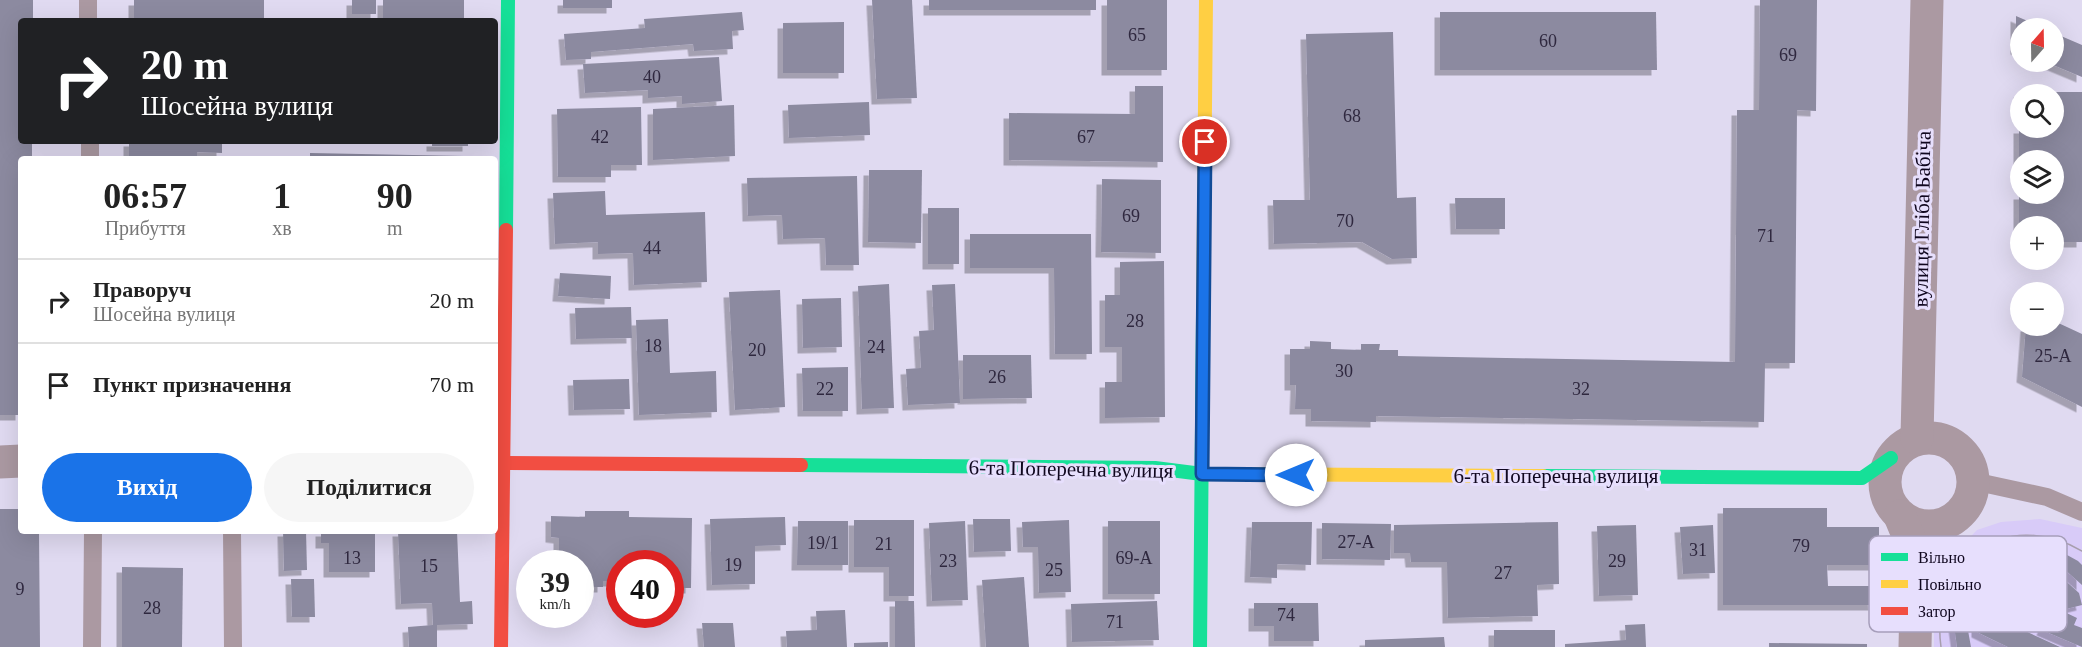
<!DOCTYPE html>
<html lang="uk">
<head>
<meta charset="utf-8">
<style>
	:root { --surface:#fff; --page:#f6f6f6; --text:#222; --muted:#767676; --line:#e0e0e0; --accent:#1a73e8 }
	body { margin:0; font-family:Georgia,serif; background:var(--page); color:var(--text); height:100vh; display:flex; flex-direction:column; font-size:22px; white-space:nowrap }
	* { box-sizing:border-box; margin:0 }
	p { font-size:20px; color:var(--muted) }
	.icon { flex:none; width:33px; height:33px; fill:none; stroke:currentColor; stroke-width:2; stroke-linecap:round; stroke-linejoin:round }
	.map { position:relative; flex:1; overflow:hidden }
	.panel { position:absolute; left:18px; top:156px; width:480px; height:378px; display:flex; flex-direction:column; background:var(--surface); border-radius:6px; box-shadow:0 6px 24px #0002 }
	.panel>* { flex:none }
	.guide { position:absolute; left:18px; top:18px; width:480px; height:126px; border-radius:6px; box-shadow:0 6px 24px #0002; background:#202124; color:#fff; overflow:hidden }
	.needle { width:39px; rotate:20deg }
	.fabs { position:absolute; left:2010px; top:18px; display:grid; gap:12px }
	.fabs a { display:grid; place-items:center; width:54px; height:54px; border-radius:50%; background:var(--surface); box-shadow:0 6px 24px #0002; font-size:30px }
	.speed { position:absolute; left:516px; top:550px; display:flex; gap:12px; font-size:30px; font-weight:700; text-align:center }
	.speed>* { display:grid; place-content:center; width:78px; height:78px; border-radius:50%; background:var(--surface); box-shadow:0 6px 24px #0002; line-height:1 }
	.speed small { font-size:15px; font-weight:400 }
	.speed .limit { border:9px solid #d22; background:#fff; color:#111 }
	.pin { position:absolute; display:grid; place-items:center; width:51px; height:51px; color:#fff; margin:-26px; border:3px solid #fff; border-radius:50%; box-shadow:0 2px 6px #0007 }
	.me { position:absolute; width:66px; margin:-33px; rotate:270deg; stroke-linejoin:round; filter:drop-shadow(0 0 4px #0008) }
	.turn { display:flex; align-items:center; gap:21px; height:126px; padding:0 24px; font-size:27px }
	.turn .icon { width:78px; height:78px; stroke-width:2.5 }
	.turn b { display:block; font-size:42px; line-height:51px }
	.eta { display:flex; justify-content:space-evenly; align-items:center; height:102px; text-align:center }
	.eta b { font-size:36px; font-weight:700; line-height:42px }
	.button { display:flex; gap:12px; margin-top:auto; padding:12px 24px }
	.button a { flex:1; height:69px; border-radius:36px; background:var(--accent); color:#fff; font-size:24px; font-weight:700; line-height:69px; text-align:center }
	.button a+a { background:var(--page); color:var(--text) }
	ul { padding:0; list-style:none }
	li { display:flex; align-items:center; gap:18px; height:84px; padding:0 24px; border-top:2px solid var(--line) }
	li div { flex:1 }
	li b { display:block; font-size:22px }
	li em { font-style:normal }
	.map>svg:first-child { display:block }
</style>
</head>
<body>
<div class="map">
<svg width="2082" height="647" viewBox="0 0 2082 647">
	<defs>
		<filter id="shadow"><feDropShadow dx="-5.5" dy="5.5" stdDeviation="0" flood-color="#0004"/></filter>
	</defs>
	<rect width="100%" height="100%" fill="#e0daf1"/>
	<!-- built -->
	<path fill="#d8cbf8" d="M2040,519L2082,528V647H1934V611L1941,578L1953,555L1977,530L2001,522Z"/>
	<!-- building -->
	<g fill="#8c8aa0" filter="url(#shadow)">
		<path d="M0,0H33V21H21V141H32V159H21V415H0Z"/>
		<path d="M134,0H264V21H145V19H134Z"/>
		<rect x="352" y="0" width="24" height="14"/>
		<rect x="383" y="0" width="81" height="21"/>
		<rect x="563" y="0" width="49" height="8"/>
		<path d="M872,0H912L917,98L877,99Z"/>
		<rect x="929" y="0" width="167" height="10"/>
		<rect x="1107" y="0" width="60" height="70"/>
		<path d="M1760,0H1817L1816,111L1797,110L1795,363H1765L1764,422L1376,416V422L1311,421V409H1295L1296,385H1290V349H1310V341L1331,342V349L1361,350V344H1380L1379,350H1398V356L1735,362L1737,110H1759Z"/>
		<path d="M742,12L744,30L732,31L733,49L694,51L693,44L591,52V59L566,60L564,34L645,28L644,19Z"/>
		<path d="M1440,12H1656L1657,70H1440Z"/>
		<path d="M2016,16L2044,28H2020V50L2016,49Z"/>
		<path d="M844,22V73H783V23Z"/>
		<path d="M1393,32L1397,198L1416,197L1417,258L1392,259L1362,242L1274,244L1273,200H1310L1306,34Z"/>
		<path d="M2054,33L2082,45V77L2046,62H2054Z"/>
		<path d="M719,57L722,101L682,104V96L648,98V90L585,93L583,64Z"/>
		<path d="M1135,86H1163V162L1009,160V113L1135,114Z"/>
		<path d="M2019,92H2082V242H2054V226H2019V194H2054V160H2019V128H2054V94H2019Z"/>
		<path d="M869,102L870,135L789,138L788,105Z"/>
		<path d="M734,105L735,156L653,160V109Z"/>
		<path d="M641,107L642,165H611V177H558L557,109Z"/>
		<path d="M129,141H222V153L197,152V159H129Z"/>
		<rect x="432" y="141" width="36" height="5"/>
		<path d="M310,153L464,156V159H310Z"/>
		<path d="M869,170H922L921,243L868,242Z"/>
		<path d="M857,176L859,265H826L825,238L783,239L782,215L748,216L747,178Z"/>
		<path d="M1102,179L1161,180V253L1101,252Z"/>
		<path d="M605,191L606,215L705,212L707,282L634,285L633,253L598,254V242L555,244L553,193Z"/>
		<path d="M1455,198H1505V229H1456Z"/>
		<rect x="928" y="208" width="31" height="56"/>
		<path d="M970,234H1091L1092,354H1055L1054,268H970Z"/>
		<path d="M1164,261L1165,417L1105,418V382H1122V347H1105V295H1120V262Z"/>
		<path d="M560,273L611,276L610,299L558,296Z"/>
		<path d="M889,284L894,408L862,409L858,286Z"/>
		<path d="M955,284L960,403L908,405L906,369L921,368L919,331L934,330L932,285Z"/>
		<path d="M780,290L785,407L735,410L729,292Z"/>
		<path d="M841,298L842,347L803,348L802,299Z"/>
		<path d="M631,307L632,338L576,339L575,308Z"/>
		<path d="M668,319L670,373L716,371L717,412L639,415L636,320Z"/>
		<path d="M2054,321L2082,334V407L2022,377L2026,326H2054Z"/>
		<path d="M963,355H1031L1032,398L963,399Z"/>
		<path d="M848,367V411H803L802,368Z"/>
		<path d="M629,379L630,409L574,410L573,380Z"/>
		<path d="M1723,508H1827V527H1879V565H1827L1828,586H1873L1874,605H1723Z"/>
		<path d="M0,509H21V531H39L40,647H0Z"/>
		<path d="M585,511H629V517L692,518L691,588H670V564H620V581H603V587H580V564H559V538L551,537V516L585,517Z"/>
		<path d="M785,517L786,545L755,546V584L712,585L710,519Z"/>
		<path d="M973,519H1010L1011,551L974,552Z"/>
		<path d="M854,520H914V596H889V567H854Z"/>
		<path d="M1069,520L1071,592L1039,593L1038,547H1023L1022,522Z"/>
		<path d="M798,521H848V565H797Z"/>
		<path d="M965,521L968,600L932,601L929,523Z"/>
		<rect x="1108" y="521" width="52" height="73"/>
		<path d="M1252,522H1312L1311,565L1277,564V578L1250,577Z"/>
		<path d="M1558,522L1559,584L1537,585L1538,616L1448,618L1447,562H1411L1410,553H1394V525Z"/>
		<path d="M1322,523L1391,524L1390,560L1322,559Z"/>
		<path d="M1636,525L1638,595L1599,596L1597,526Z"/>
		<path d="M1713,525L1715,573L1683,574L1680,527Z"/>
		<path d="M283,531H306L307,570L284,571Z"/>
		<path d="M321,531H375V572H329V543H321Z"/>
		<path d="M398,531H457L460,602L472,601L473,624L437,625V647H409L408,627L433,625L432,603L401,604Z"/>
		<path d="M2036,546L2058,550L2078,561L2082,565V585L2062,567L2034,560L2007,564L1996,571L1984,582L1978,596L1961,590L1977,566L1991,556L2015,547Z"/>
		<path d="M122,567L183,568L182,647H122Z"/>
		<path d="M2033,567L2058,574L2079,593L2082,605L2066,609L2053,594L2039,588L2025,587L2008,595L2001,607L1984,599L1988,588L1999,576L2014,569Z"/>
		<path d="M1024,577L1029,647H986L982,580Z"/>
		<path d="M291,579H314L315,617H292Z"/>
		<path d="M895,601H914L915,647H895Z"/>
		<path d="M1157,601L1159,640L1072,642L1071,604Z"/>
		<path d="M1957,602L1969,606L1967,625L1971,647H1957L1954,625Z"/>
		<path d="M1254,603H1318L1319,641H1274V626H1254Z"/>
		<path d="M2052,606L2077,618L2074,625L2082,628V647L2042,630Z"/>
		<path d="M1977,609L2060,647H2008L1977,632Z"/>
		<path d="M845,610L847,647H787L786,631L817,630L816,611Z"/>
		<path d="M702,623H733L735,647H704Z"/>
		<path d="M1645,624L1646,647H1565V644L1626,640L1625,625Z"/>
		<rect x="1494" y="630" width="61" height="17"/>
		<path d="M1444,637L1445,647H1365V640Z"/>
		<path d="M888,642V647H854V643Z"/>
		<path d="M1769,643L1867,644V647H1769Z"/>
	</g>
	<g fill="none" stroke-linecap="round" stroke-linejoin="round">
		<!-- lane -->
		<g stroke="#ab99a2" stroke-width="18">
			<path d="M88,0V21"/>
			<path d="M90,141V159"/>
			<path d="M1973,481L2047,497L2082,512"/>
			<path d="M232,531L233,647"/>
			<path d="M92,647L93,531"/>
		</g>
		<!-- street -->
		<g stroke="#ab99a2" stroke-width="33">
			<circle cx="1929" cy="482" r="44"/>
			<path d="M1917,438L1927,0"/>
			<path d="M0,462L21,461"/>
			<path d="M1900,516L1917,557L1915,647"/>
		</g>
		<!-- fast -->
		<g stroke="#16e098" stroke-width="14">
			<path d="M506,230L508,0"/>
			<path d="M801,465L1155,468L1202,474H1237"/>
			<path d="M1543,476L1862,478L1891,458"/>
			<path d="M1200,647L1203,316"/>
		</g>
		<!-- slow -->
		<g stroke="#ffcf43" stroke-width="14">
			<path d="M1203,316L1206,0"/>
			<path d="M1237,474L1543,476"/>
		</g>
		<!-- jam -->
		<g stroke="#f24e42" stroke-width="14">
			<path d="M495,463L801,465"/>
			<path d="M501,647L506,230"/>
		</g>
		<!-- tram -->
		<path stroke="#a79ead" stroke-width="1.5" d="M1941,647C1929,560 2005,507 2082,551"/>
	</g>
	<g fill="none" stroke-linecap="round" stroke-linejoin="round">
		<defs>
			<path id="route" d="M1205,142L1202,474L1296,475"/>
		</defs>
		<!-- route casing -->
		<use href="#route" stroke="#114b97" stroke-width="15"/>
		<!-- route -->
		<use href="#route" stroke="#1a73e8" stroke-width="10"/>
	</g>
	<g text-anchor="middle" stroke-width="6" stroke-linejoin="round" paint-order="stroke">
		<!-- number labels -->
		<g font-size="18" fill="#2f283f">
			<text x="1137" y="41">65</text>
			<text x="1548" y="47">60</text>
			<text x="1788" y="61">69</text>
			<text x="652" y="83">40</text>
			<text x="1352" y="122">68</text>
			<text x="600" y="143">42</text>
			<text x="1086" y="143">67</text>
			<text x="1131" y="222">69</text>
			<text x="1345" y="227">70</text>
			<text x="1766" y="242">71</text>
			<text x="652" y="254">44</text>
			<text x="1135" y="327">28</text>
			<text x="653" y="352">18</text>
			<text x="876" y="353">24</text>
			<text x="757" y="356">20</text>
			<text x="2053" y="362">25-А</text>
			<text x="1344" y="377">30</text>
			<text x="997" y="383">26</text>
			<text x="825" y="395">22</text>
			<text x="1581" y="395">32</text>
			<text x="1356" y="548">27-А</text>
			<text x="823" y="549">19/1</text>
			<text x="884" y="550">21</text>
			<text x="1801" y="552">79</text>
			<text x="1698" y="556">31</text>
			<text x="352" y="564">13</text>
			<text x="1134" y="564">69-А</text>
			<text x="948" y="567">23</text>
			<text x="1617" y="567">29</text>
			<text x="733" y="571">19</text>
			<text x="429" y="572">15</text>
			<text x="1054" y="576">25</text>
			<text x="1503" y="579">27</text>
			<text x="20" y="595">9</text>
			<text x="152" y="614">28</text>
			<text x="1286" y="621">74</text>
			<text x="1115" y="628">71</text>
		</g>
		<!-- street labels -->
		<g font-size="21" fill="#10071f" stroke="#e7dffd">
			<text transform="translate(1922 219) rotate(-89)" y="7">вулиця Гліба Бабіча</text>
			<text transform="translate(1071 469) rotate(1)" y="7">6-та Поперечна вулиця</text>
			<text x="1556" y="483">6-та Поперечна вулиця</text>
		</g>
	</g>
	<!-- legend -->
	<rect x="1869" y="536" width="198" height="96" rx="9" fill="#e7dffd" stroke="#a69eba" stroke-width="1.5"/>
	<rect x="1881" y="553" width="27" height="8" fill="#16e098"/>
	<rect x="1881" y="580" width="27" height="8" fill="#ffcf43"/>
	<rect x="1881" y="607" width="27" height="8" fill="#f24e42"/>
	<g font-size="16" fill="#10071f">
		<text x="1918" y="563">Вільно</text>
		<text x="1918" y="590">Повільно</text>
		<text x="1918" y="617">Затор</text>
	</g>
</svg>
<div class="fabs">
<a><svg class="needle" viewBox="-14 -14 28 28"><path d="M0-13l5 13h-10z" fill="#e53935"/><path d="M0 13l5-13h-10z" fill="#767676"/></svg></a>
<a><svg class="icon" aria-label="search" viewBox="0 0 24 24"><circle cx="10" cy="10" r="6"/><path d="M15 15l6 6"/></svg></a>
<a><svg class="icon" aria-label="layers" viewBox="0 0 24 24"><path d="M12 4l9 5-9 5-9-5zM3 14l9 5 9-5"/></svg></a>
<a>+</a>
<a>−</a>
</div>
<div class="speed"><div>39<small>km/h</small></div><div class="limit">40</div></div>
<div class="pin" style="left:1205px;top:142px;background:#d93025"><svg class="icon" aria-label="arrive" viewBox="0 0 24 24"><path d="M6 21V4h12l-3 4 3 4H6"/></svg></div>
<svg class="me" style="left:1296px;top:475px" viewBox="-20 -20 40 40"><circle r="19" fill="#fff"/><path d="M0-13L10 11 0 6-10 11z" fill="#1a73e8"/></svg>
<div class="guide">
<div class="turn"><svg class="icon" aria-label="right" viewBox="0 0 24 24"><path d="M7 20v-9h11M14 6l5 5-5 5"/></svg><div><b>20 m</b>Шосейна вулиця</div></div>
</div>
<section class="panel">
<div class="eta">
<div><b>06:57</b><p>Прибуття</p></div>
<div><b>1</b><p>хв</p></div>
<div><b>90</b><p>m</p></div>
</div>
<ul>
<li><svg class="icon" aria-label="right" viewBox="0 0 24 24"><path d="M7 20v-9h11M14 6l5 5-5 5"/></svg><div><b>Праворуч</b><p>Шосейна вулиця</p></div><em>20 m</em></li>
<li><svg class="icon" aria-label="arrive" viewBox="0 0 24 24"><path d="M6 21V4h12l-3 4 3 4H6"/></svg><div><b>Пункт призначення</b></div><em>70 m</em></li>
</ul>
<div class="button"><a>Вихід</a><a>Поділитися</a></div>
</section>
</div>
</body>
</html>
